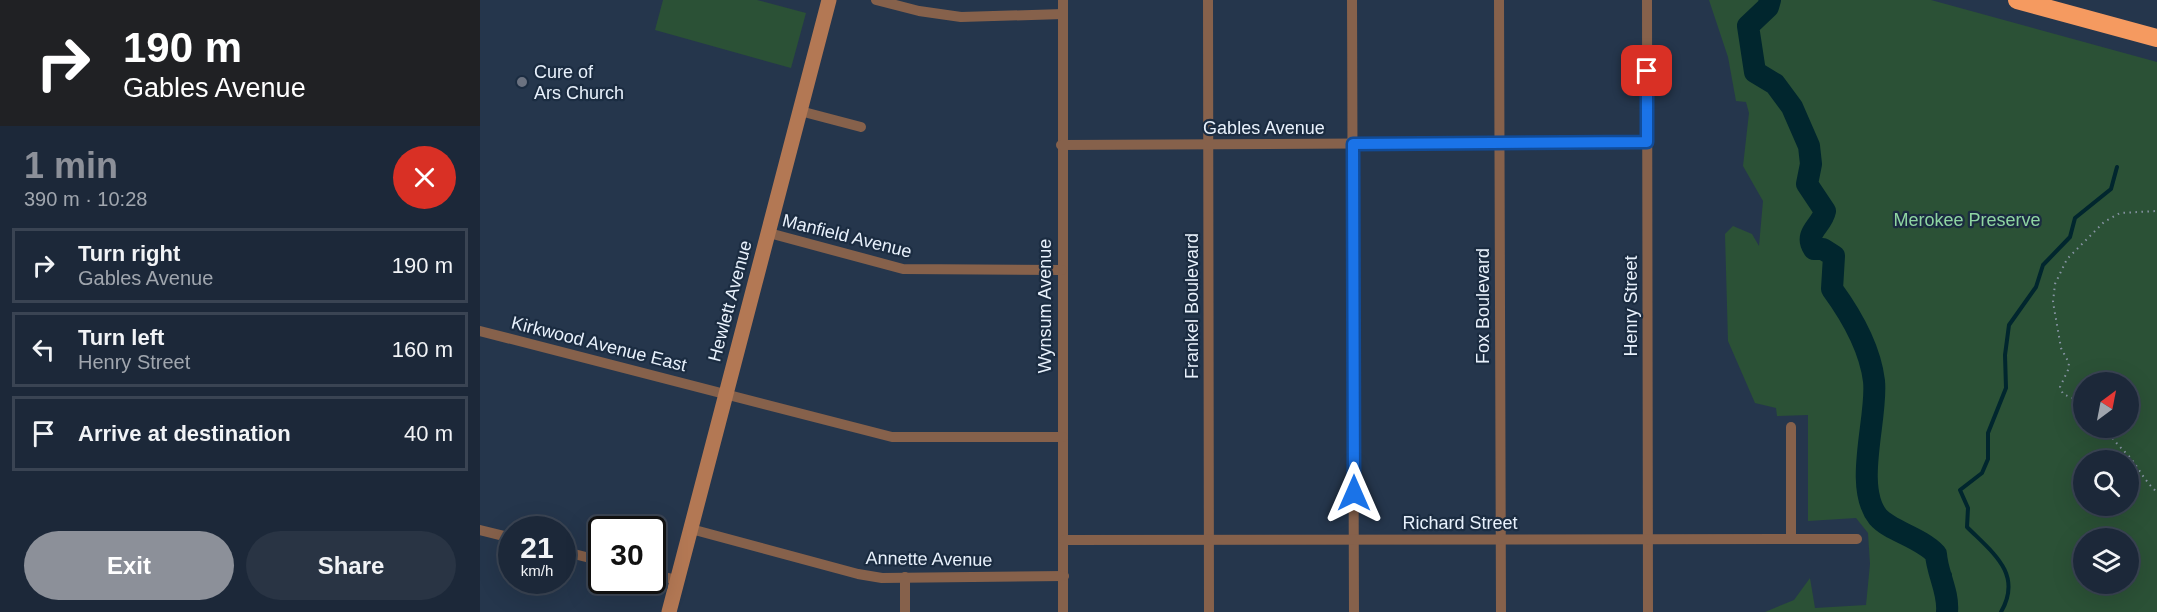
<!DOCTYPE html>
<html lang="en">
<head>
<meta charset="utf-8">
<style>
	:root { --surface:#1c2839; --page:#293444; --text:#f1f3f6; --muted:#a0a6ae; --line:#3a4453; --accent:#8c9099 }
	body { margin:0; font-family:Helvetica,sans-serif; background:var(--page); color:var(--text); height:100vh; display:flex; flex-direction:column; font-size:22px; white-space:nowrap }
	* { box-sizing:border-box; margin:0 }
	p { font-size:20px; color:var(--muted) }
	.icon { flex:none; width:33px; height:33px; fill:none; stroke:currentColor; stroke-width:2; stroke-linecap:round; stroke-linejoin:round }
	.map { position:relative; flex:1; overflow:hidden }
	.drawer { display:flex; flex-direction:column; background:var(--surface); width:480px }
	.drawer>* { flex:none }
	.top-card { background:#202124; color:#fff; overflow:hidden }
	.needle { width:39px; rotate:32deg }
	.buttons { position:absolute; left:1593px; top:372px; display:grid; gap:12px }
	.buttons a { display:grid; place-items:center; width:66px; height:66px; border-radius:50%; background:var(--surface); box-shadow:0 6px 24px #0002,0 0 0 2px var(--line); font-size:30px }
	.speed { position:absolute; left:18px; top:516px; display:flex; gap:12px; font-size:30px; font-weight:700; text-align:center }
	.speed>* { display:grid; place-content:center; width:78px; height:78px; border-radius:50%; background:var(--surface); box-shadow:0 6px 24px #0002,0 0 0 2px var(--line); line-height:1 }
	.speed small { font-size:15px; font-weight:400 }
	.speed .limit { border:3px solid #111; border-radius:9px; background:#fff; color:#111 }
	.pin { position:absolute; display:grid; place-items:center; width:51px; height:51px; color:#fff; margin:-26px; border-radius:12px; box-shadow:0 3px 9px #0006 }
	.me { position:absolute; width:66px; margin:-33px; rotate:0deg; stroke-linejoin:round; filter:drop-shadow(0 0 4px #0008) }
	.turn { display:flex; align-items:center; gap:21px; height:126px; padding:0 24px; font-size:27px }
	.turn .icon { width:78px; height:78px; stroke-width:2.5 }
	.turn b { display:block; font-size:42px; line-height:51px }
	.round { display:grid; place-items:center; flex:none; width:63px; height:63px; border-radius:32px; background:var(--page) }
	.overview { display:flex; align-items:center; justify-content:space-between; height:102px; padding:0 24px }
	h1 { font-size:36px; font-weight:700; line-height:45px; color:var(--accent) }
	.cta { display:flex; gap:12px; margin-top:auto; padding:12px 24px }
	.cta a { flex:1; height:69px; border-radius:36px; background:var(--accent); color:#fff; font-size:24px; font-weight:700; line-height:69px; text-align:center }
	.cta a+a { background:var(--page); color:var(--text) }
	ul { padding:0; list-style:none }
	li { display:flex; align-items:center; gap:18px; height:75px; margin:0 12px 9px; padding:0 12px; border:3px solid var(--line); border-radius:0px }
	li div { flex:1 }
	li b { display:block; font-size:22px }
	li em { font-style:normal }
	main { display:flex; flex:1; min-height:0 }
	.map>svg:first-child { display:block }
</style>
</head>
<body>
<main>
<section class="drawer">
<div class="top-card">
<div class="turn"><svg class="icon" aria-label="right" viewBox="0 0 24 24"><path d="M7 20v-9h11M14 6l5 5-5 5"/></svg><div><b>190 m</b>Gables Avenue</div></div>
</div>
<div class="overview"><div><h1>1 min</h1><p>390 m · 10:28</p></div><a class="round" style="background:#d93025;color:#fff"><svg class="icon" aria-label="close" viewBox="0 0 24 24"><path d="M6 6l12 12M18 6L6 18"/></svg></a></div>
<ul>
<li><svg class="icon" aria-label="right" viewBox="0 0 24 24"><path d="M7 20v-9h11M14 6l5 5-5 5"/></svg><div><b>Turn right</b><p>Gables Avenue</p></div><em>190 m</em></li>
<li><svg class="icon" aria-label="left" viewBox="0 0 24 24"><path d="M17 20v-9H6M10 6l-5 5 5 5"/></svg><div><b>Turn left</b><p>Henry Street</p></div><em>160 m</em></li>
<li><svg class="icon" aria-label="arrive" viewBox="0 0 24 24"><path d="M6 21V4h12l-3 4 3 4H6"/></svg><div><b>Arrive at destination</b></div><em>40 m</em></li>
</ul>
<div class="cta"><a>Exit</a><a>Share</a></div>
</section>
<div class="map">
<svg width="1677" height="612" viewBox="0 0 1677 612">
	<rect width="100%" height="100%" fill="#25364c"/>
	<!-- green -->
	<g fill="#2b5136" fill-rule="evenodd">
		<path d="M183,0H277L326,13L311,68L175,30Z"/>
		<path d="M1229,0H1451L1677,62V612H1285L1314,600L1330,578L1335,608L1386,605L1390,564L1388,533L1376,518L1328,521V415L1297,416L1296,408L1275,403L1248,341L1245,234L1253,226L1272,234L1279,246L1283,201L1263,166L1269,113L1266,102L1256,101L1248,57ZM1604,382H1648V428H1604ZM1604,460H1648V506H1604ZM1604,538H1648V584H1604Z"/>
	</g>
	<!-- water -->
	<path fill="#01262e" d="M1472,572L1471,591L1478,612H1463L1465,587Z"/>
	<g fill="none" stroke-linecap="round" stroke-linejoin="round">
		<!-- stream -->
		<path stroke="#01262e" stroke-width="4" d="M1521,612C1543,574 1513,553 1487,527L1488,508L1480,490L1502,473L1508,459V433L1526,388L1525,355L1529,325L1556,287L1563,265L1590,237L1595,218L1631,189L1637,167"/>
		<!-- river -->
		<path stroke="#01262e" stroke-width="22" d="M1290,0L1288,7L1268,26L1275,72L1295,84L1312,107L1329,146L1331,164L1327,184L1345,211C1342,226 1323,233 1334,249H1343L1354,256L1352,289C1371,315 1390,348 1394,381C1398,417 1373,486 1398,517C1410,531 1440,537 1456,554C1457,573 1469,592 1467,612"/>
		<!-- path -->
		<g stroke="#8794a4" stroke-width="2" stroke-dasharray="1.5 4.5" stroke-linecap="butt">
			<path d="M1604,403L1583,394L1580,387L1588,370L1589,363L1581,348L1573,302L1575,284L1587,259L1624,222L1640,213L1677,211"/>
			<path d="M1626,428C1632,439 1638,445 1647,454C1658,466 1664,481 1677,492"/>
		</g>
		<!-- street -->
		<g stroke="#86614b" stroke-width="10">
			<path d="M396,0L439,11L481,17L583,14"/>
			<path d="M583,0V612"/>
			<path d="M728,0L729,612"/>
			<path d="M872,0L874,612"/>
			<path d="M1019,0L1021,612"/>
			<path d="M1167,0L1168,612"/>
			<path d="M320,111L381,127"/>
			<path d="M581,145L1167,142"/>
			<path d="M289,233L423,269L582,270"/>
			<path d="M0,331L412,437H583"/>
			<path d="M1311,427V539"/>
			<path d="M211,529L378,574L402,578L584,576"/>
			<path d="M0,530L32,538"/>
			<path d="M584,540L1377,539"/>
			<path d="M82,551L122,561"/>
			<path d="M172,574L197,580"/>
			<path d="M425,577V612"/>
		</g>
		<!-- secondary -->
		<path stroke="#b37854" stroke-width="15" d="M189,612L349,0"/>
		<!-- highway -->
		<path stroke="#f59a60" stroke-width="18" d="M1537,0L1677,38"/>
	</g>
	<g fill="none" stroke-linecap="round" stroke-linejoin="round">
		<defs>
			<path id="route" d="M874,493L873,144L1167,142V71"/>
		</defs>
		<!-- route casing -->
		<use href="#route" stroke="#114b97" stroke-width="15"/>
		<!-- route -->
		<use href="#route" stroke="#1a73e8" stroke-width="10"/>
	</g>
	<!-- markers -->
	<circle fill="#6b7280" stroke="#1b2c41" stroke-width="2" cx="42" cy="82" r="6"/>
	<g text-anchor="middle" stroke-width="4.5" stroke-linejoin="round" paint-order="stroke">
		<!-- poi labels -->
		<g font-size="18" fill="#e8f1fc" stroke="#1b2c41" text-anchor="start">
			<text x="54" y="78">Cure of<tspan x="54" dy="21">Ars Church</tspan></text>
		</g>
		<!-- street labels -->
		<g font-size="18" fill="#e8f1fc" stroke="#1b2c41">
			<text x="784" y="134">Gables Avenue</text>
			<text transform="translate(367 236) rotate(14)" y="6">Manfield Avenue</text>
			<text transform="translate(250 301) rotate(-75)" y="6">Hewlett Avenue</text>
			<text transform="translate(565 306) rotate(-90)" y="6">Wynsum Avenue</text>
			<text transform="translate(712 306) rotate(-90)" y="6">Frankel Boulevard</text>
			<text transform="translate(1003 306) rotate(-90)" y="6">Fox Boulevard</text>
			<text transform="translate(1151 306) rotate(-90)" y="6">Henry Street</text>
			<text transform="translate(119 344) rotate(14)" y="6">Kirkwood Avenue East</text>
			<text x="980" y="529">Richard Street</text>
			<text transform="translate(449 559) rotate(1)" y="6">Annette Avenue</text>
		</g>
		<!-- park labels -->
		<g font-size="18" fill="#8fd5a2" stroke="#1b2c41">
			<text x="1487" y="226">Merokee Preserve</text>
		</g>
	</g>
</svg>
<div class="buttons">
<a><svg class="needle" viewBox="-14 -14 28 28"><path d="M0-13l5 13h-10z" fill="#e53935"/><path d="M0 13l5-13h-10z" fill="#a0a6ae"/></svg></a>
<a><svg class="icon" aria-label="search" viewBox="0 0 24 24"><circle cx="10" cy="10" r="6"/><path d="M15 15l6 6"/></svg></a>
<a><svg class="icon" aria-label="layers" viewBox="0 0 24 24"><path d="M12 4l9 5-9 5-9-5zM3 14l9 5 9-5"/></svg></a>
</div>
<div class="speed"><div>21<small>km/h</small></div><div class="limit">30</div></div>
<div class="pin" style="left:1167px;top:71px;background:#d93025"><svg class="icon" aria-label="arrive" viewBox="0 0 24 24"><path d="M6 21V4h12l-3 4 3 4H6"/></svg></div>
<svg class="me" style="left:874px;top:493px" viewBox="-20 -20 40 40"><path d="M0-17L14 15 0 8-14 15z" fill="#1a73e8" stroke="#fff" stroke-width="4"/></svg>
</div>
</main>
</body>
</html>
